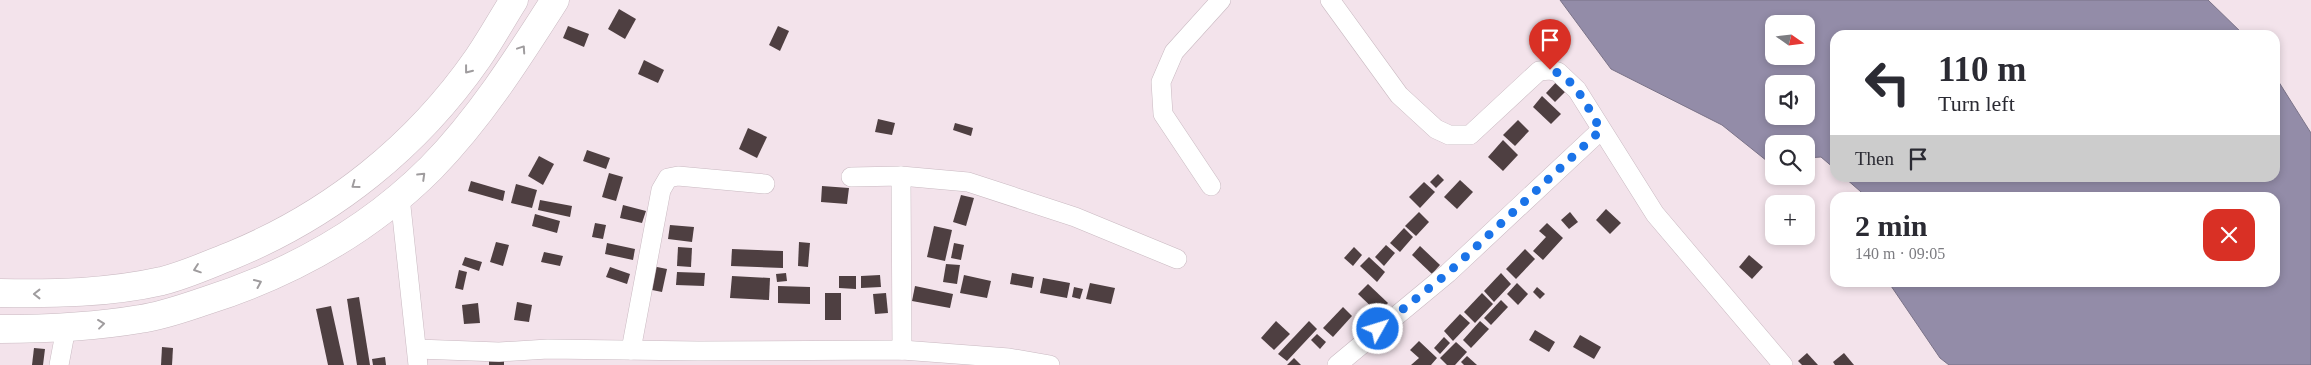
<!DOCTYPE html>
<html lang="en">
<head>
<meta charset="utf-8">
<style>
	:root { --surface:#fff; --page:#f2f2f3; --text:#2b2b33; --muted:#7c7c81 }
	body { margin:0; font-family:Georgia,serif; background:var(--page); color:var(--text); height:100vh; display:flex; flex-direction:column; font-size:19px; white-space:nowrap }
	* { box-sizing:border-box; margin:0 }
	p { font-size:16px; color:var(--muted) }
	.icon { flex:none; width:28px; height:28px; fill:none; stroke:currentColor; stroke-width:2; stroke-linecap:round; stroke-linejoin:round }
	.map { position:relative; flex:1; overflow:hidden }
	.drawer { position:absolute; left:1830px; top:192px; width:450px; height:95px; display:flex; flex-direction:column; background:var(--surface); border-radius:15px; box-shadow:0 2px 8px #0003 }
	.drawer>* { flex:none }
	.banner { position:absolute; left:1830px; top:30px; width:450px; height:152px; border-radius:15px; box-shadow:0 2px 8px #0003; background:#fff; color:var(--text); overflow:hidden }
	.needle { width:32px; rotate:104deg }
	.fabs { position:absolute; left:1765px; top:15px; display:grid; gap:10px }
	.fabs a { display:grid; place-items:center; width:50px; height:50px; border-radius:10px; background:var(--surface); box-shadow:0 2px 8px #0003; font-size:25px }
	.pin { position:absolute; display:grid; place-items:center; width:42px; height:42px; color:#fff; margin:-51px -21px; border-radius:50% 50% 50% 0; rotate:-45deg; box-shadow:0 0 5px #0007 }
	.pin .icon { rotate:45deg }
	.me { position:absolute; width:55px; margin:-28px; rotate:51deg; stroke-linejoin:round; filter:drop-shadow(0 0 4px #0008) }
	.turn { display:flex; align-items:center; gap:18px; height:105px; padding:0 25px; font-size:22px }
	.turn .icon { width:65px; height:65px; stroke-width:2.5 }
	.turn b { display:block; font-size:35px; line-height:42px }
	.then { display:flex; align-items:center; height:48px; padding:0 25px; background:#0003; gap:10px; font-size:19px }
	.round { display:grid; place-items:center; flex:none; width:52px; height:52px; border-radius:15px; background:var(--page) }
	.head { display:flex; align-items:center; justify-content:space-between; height:85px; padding:0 25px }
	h1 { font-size:30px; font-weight:700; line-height:38px }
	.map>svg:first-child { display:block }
</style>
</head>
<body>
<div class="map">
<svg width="2311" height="365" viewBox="0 0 2311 365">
	<rect width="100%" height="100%" fill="#f3e3eb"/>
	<!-- water -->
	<g fill="#938ca8" stroke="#7a7388" fill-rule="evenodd">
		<path d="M1560,0H2208L2244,35H1835V169L1821,157L1806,158V144H1774V160L1767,161L1722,125L1611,69ZM1774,24H1806V56H1774ZM1774,84H1806V116H1774Z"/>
		<path d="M2275,76L2311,133V365H1949L1940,358L1889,283L2275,282V198H1868L1845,178H2275Z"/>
	</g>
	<!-- building -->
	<g fill="#4e3f41">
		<path d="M619,9L636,19L625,39L608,29Z"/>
		<path d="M568,26L589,34L584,47L563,38Z"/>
		<path d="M778,26L789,31L780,51L769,45Z"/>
		<path d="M1562,31L1568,37L1562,43L1557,38Z"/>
		<path d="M644,60L664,70L658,83L638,74Z"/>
		<path d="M1561,77L1571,86L1555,102L1546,93Z"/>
		<path d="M1542,96L1561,114L1551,124L1533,107Z"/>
		<path d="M878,119L895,123L892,135L875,132Z"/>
		<path d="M1518,120L1529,131L1515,146L1503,135Z"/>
		<path d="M955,123L973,128L971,136L953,130Z"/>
		<path d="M748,128L767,137L757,158L739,149Z"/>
		<path d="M1503,140L1518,155L1503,171L1488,157Z"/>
		<path d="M587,150L610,158L606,169L583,161Z"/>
		<path d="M539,156L554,164L543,185L528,176Z"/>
		<path d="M609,173L623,177L616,201L602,197Z"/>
		<path d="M1438,174L1444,180L1436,188L1430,182Z"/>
		<path d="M1460,180L1473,192L1457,209L1444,197Z"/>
		<path d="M471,181L505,191L503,201L468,191Z"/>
		<path d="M1424,182L1435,192L1420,208L1409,197Z"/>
		<path d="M516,184L537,190L532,208L511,203Z"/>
		<path d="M822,186L849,188L847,204L821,202Z"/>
		<path d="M961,195L974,198L966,226L953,222Z"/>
		<path d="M540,200L572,206L570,217L538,210Z"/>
		<path d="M623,205L646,211L642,223L620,218Z"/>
		<path d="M1606,209L1621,223L1610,234L1596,220Z"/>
		<path d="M1419,212L1429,222L1416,236L1405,226Z"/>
		<path d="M1570,212L1578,222L1569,229L1561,220Z"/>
		<path d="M535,214L560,221L557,233L532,226Z"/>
		<path d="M595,223L606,225L603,239L592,237Z"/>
		<path d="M1547,223L1563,238L1543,260L1533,251L1546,237L1539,231Z"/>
		<path d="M670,225L694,227L692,242L668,239Z"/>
		<path d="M934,226L952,230L945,261L927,257Z"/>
		<path d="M1404,228L1413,237L1400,252L1390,243Z"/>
		<path d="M496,242L509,245L503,266L490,262Z"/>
		<path d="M799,242L810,243L808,267L798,266Z"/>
		<path d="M607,243L635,249L633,260L605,254Z"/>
		<path d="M954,243L964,245L961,260L951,258Z"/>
		<path d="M1386,245L1395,253L1384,266L1375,257Z"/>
		<path d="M1420,246L1440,265L1432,274L1412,255Z"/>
		<path d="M678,247L692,248L691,267L677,266Z"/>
		<path d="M1354,247L1362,255L1353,266L1344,258Z"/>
		<path d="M732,249L783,251V268L731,266Z"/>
		<path d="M1525,249L1535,259L1516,279L1506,269Z"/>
		<path d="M544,252L563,256L560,266L541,262Z"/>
		<path d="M1749,255L1763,267L1752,279L1739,267Z"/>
		<path d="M465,257L482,262L479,271L462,265Z"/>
		<path d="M1369,257L1385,272L1377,282L1360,266Z"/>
		<path d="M946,264L960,265L957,284L943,282Z"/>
		<path d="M652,266L667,269L662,292L647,289Z"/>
		<path d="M610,267L630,274L627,284L606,277Z"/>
		<path d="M459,270L467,272L463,290L455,288Z"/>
		<path d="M677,272L705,273L704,286L676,285Z"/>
		<path d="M786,273L787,281L777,282L776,274Z"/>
		<path d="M1012,273L1034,277L1032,288L1010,284Z"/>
		<path d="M1501,273L1511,284L1494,302L1484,291Z"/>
		<path d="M880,275L881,287L861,288V276Z"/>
		<path d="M964,275L991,281L987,298L960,293Z"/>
		<path d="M732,276L770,278L769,300L730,298Z"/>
		<path d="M839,276H856V289L839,288Z"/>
		<path d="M1043,278L1070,283L1067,298L1040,293Z"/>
		<path d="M1090,283L1115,288L1111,304L1086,299Z"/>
		<path d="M1517,283L1528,294L1518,305L1507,294Z"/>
		<path d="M1368,284L1388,303L1378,313L1358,294Z"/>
		<path d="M778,286L810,287V304L778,303Z"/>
		<path d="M915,286L953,294L950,308L912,301Z"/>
		<path d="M1074,287L1083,289L1080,299L1072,297Z"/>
		<path d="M1537,287L1545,294L1540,299L1533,292Z"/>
		<rect x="825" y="293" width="16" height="27"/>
		<path d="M886,293L888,313L875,314L873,294Z"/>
		<path d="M1482,293L1493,304L1475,323L1464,312Z"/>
		<path d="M359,297L370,365H357L347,299Z"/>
		<path d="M1501,300L1508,307L1491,325L1484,318Z"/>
		<path d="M517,302L532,305L529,322L514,320Z"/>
		<path d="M478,303L480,323L464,324L462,305Z"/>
		<path d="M331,306L344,365H328L316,309Z"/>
		<path d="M1343,307L1352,316L1333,337L1323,328Z"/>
		<path d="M1460,314L1470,323L1453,341L1444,331Z"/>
		<path d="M1276,321L1290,334L1274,350L1261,338Z"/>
		<path d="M1309,321L1317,329L1287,361L1278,354Z"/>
		<path d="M1480,321L1489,329L1471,348L1463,340Z"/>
		<path d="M1535,330L1555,342L1549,352L1529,340Z"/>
		<path d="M1317,334L1326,342L1320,349L1311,340Z"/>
		<path d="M1580,335L1601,347L1594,359L1573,347Z"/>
		<path d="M1444,337L1450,343L1440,354L1434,348Z"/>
		<path d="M1419,341L1437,358L1431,365H1411L1419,358L1410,350Z"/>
		<path d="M1456,342L1467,352L1455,365H1447L1440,358Z"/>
		<path d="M162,347L173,348L172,365H161Z"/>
		<path d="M34,348L45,349L43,365H32Z"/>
		<path d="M1807,353L1818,365H1802L1798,361Z"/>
		<path d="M1844,353L1854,365H1835L1833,362Z"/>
		<path d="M1467,356L1477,365H1464L1461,362Z"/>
		<path d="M385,357L386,365H373L372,359Z"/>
		<rect x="489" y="358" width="15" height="7"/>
		<path d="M1294,358L1301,365H1287Z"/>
	</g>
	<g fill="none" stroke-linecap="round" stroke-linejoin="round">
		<defs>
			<g id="minor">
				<path d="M1330,0L1399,95L1436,129L1449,135H1470L1539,71L1550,70L1558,72L1577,90L1655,214L1783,365"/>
				<path d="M901,176L968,182L1075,217L1177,259"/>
				<path d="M851,177L901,176L902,350"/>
				<path d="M1211,186L1163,114L1161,82L1174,52L1221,0"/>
				<path d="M400,197L418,365"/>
				<path d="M417,349L499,352L548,349L698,351L902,350L1009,358L1050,365"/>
				<path d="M631,350L661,190L668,178L678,176L765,184"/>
				<path d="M59,365L66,328"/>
				<path d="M1337,365L1448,273L1601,130"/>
			</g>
			<g id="trunk">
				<path d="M0,293C54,294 109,293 162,281C186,275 210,264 233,255C332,214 417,146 478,58C491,39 502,19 514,0"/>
				<path d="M0,329C47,329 93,327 140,319C162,316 184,308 205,301C290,274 368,231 431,168C480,118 518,58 555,0"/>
			</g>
		</defs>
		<!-- minor casing -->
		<use href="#minor" stroke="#c9b9c1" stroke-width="20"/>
		<!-- trunk casing -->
		<use href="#trunk" stroke="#c9b9c1" stroke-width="29"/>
		<!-- minor -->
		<use href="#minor" stroke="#fff" stroke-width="19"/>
		<!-- trunk -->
		<use href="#trunk" stroke="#fff" stroke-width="28"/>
	</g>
	<!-- one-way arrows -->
	<defs><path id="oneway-chevron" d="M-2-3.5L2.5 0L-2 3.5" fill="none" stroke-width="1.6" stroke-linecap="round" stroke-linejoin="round" transform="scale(1.25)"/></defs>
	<g stroke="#9f9c9e">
		<use href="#oneway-chevron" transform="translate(522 49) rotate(-56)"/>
		<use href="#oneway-chevron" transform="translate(468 70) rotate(128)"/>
		<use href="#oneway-chevron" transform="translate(422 176) rotate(-44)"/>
		<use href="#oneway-chevron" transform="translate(355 185) rotate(144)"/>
		<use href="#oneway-chevron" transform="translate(197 269) rotate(161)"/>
		<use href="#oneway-chevron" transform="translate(258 283) rotate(-24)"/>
		<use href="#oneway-chevron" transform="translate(37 294) rotate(-180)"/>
		<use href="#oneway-chevron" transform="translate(101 324) rotate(-7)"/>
	</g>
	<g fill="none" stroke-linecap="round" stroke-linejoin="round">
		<!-- route -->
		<path stroke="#1a73e8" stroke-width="9" stroke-dasharray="0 16.2" d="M1378,329L1448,273L1601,130C1588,109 1575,76 1550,70"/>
	</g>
</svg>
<div class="fabs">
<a><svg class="needle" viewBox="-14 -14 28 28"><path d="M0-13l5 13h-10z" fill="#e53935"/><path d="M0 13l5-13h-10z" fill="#7c7c81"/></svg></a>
<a><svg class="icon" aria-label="sound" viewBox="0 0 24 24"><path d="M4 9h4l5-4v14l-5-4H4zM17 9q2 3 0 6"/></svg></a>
<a><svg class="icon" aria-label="search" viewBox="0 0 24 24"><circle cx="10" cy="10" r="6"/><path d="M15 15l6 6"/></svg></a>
<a>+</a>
</div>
<div class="pin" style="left:1550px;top:70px;background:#d93025"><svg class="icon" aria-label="arrive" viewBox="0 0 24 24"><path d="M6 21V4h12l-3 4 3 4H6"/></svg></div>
<svg class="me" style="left:1378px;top:329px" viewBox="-20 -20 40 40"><circle r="17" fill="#1a73e8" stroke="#fff" stroke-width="3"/><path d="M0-11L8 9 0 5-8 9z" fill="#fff"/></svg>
<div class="banner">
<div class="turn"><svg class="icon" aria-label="left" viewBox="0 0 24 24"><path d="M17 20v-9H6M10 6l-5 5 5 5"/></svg><div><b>110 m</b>Turn left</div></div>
<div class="then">Then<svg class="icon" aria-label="arrive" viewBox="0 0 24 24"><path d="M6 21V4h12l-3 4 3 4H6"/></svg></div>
</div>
<section class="drawer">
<div class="head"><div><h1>2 min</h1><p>140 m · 09:05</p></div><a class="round" style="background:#d93025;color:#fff"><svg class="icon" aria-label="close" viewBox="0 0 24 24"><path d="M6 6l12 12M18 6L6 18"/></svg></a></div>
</section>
</div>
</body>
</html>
